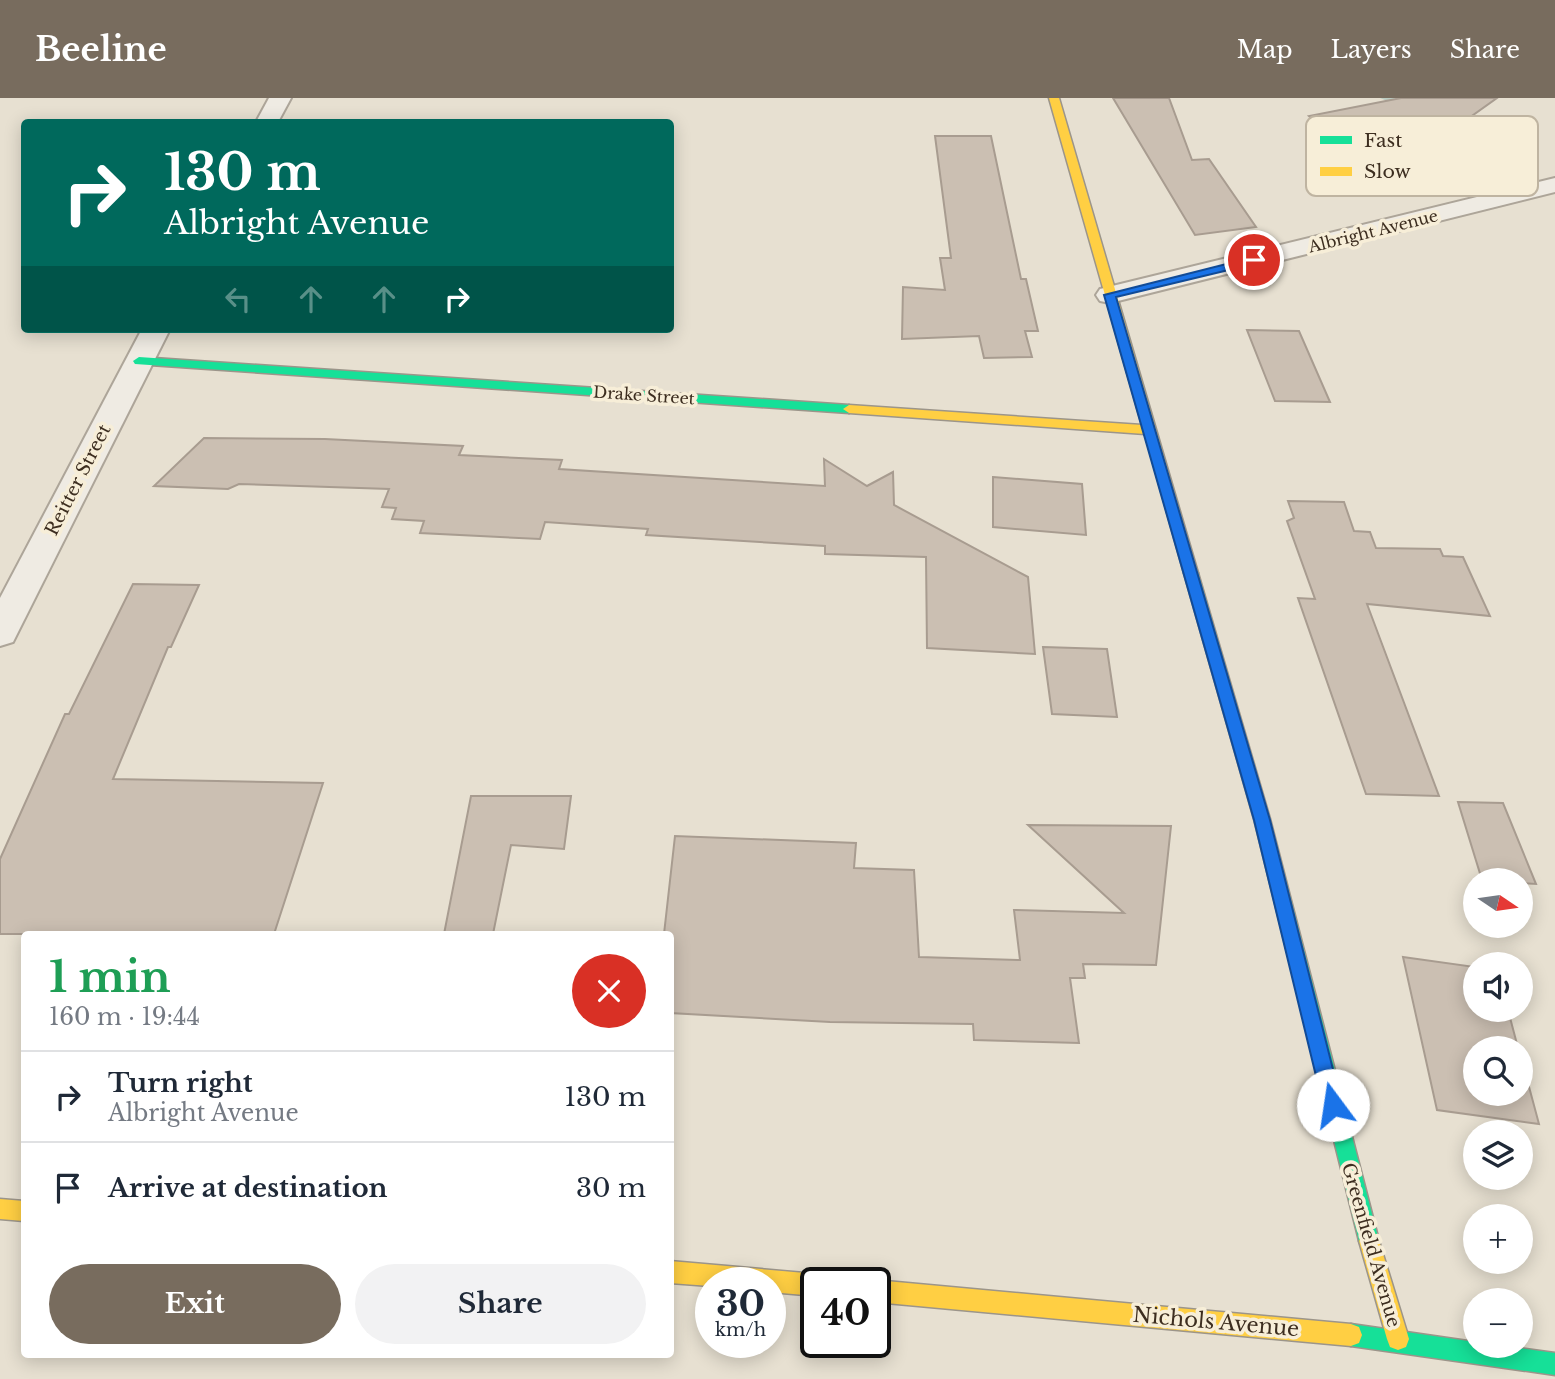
<!DOCTYPE html>
<html lang="en">
<head>
<meta charset="utf-8">
<style>
	:root { --surface:#fff; --page:#f2f2f3; --text:#1f2937; --muted:#747a83; --line:#e0e1e3; --accent:#786c5e }
	body { margin:0; font-family:"Libre Baskerville",serif; background:var(--page); color:var(--text); height:100vh; display:flex; flex-direction:column; font-size:26px; white-space:nowrap }
	* { box-sizing:border-box; margin:0 }
	p { font-size:23px; color:var(--muted) }
	.icon { flex:none; width:38px; height:38px; fill:none; stroke:currentColor; stroke-width:2; stroke-linecap:round; stroke-linejoin:round }
	.map { position:relative; flex:1; overflow:hidden }
	.drawer { position:absolute; left:21px; top:833px; width:653px; height:427px; display:flex; flex-direction:column; background:var(--surface); border-radius:7px; box-shadow:0 4px 18px #0003 }
	.drawer>* { flex:none }
	.top-card { position:absolute; left:21px; top:21px; width:653px; height:214px; border-radius:7px; box-shadow:0 4px 18px #0003; background:#00695c; color:#fff; overflow:hidden }
	.needle { width:46px; rotate:103deg }
	.buttons { position:absolute; left:1463px; top:770px; display:grid; gap:14px }
	.buttons a { display:grid; place-items:center; width:70px; height:70px; border-radius:50%; background:var(--surface); box-shadow:0 4px 18px #0003; font-size:35px }
	.speed { position:absolute; left:695px; top:1169px; display:flex; gap:14px; font-size:35px; font-weight:700; text-align:center }
	.speed>* { display:grid; place-content:center; width:91px; height:91px; border-radius:50%; background:var(--surface); box-shadow:0 4px 18px #0003; line-height:1 }
	.speed small { font-size:18px; font-weight:400 }
	.speed .limit { border:4px solid #111; border-radius:10px; background:#fff; color:#111 }
	.pin { position:absolute; display:grid; place-items:center; width:60px; height:60px; color:#fff; margin:-30px; border:4px solid #fff; border-radius:50%; box-shadow:0 2px 7px #0007 }
	.me { position:absolute; width:77px; margin:-38px; rotate:346deg; stroke-linejoin:round; filter:drop-shadow(0 0 5px #0008) }
	.turn { display:flex; align-items:center; gap:24px; height:147px; padding:0 28px; font-size:32px }
	.turn .icon { width:91px; height:91px; stroke-width:2.5 }
	.turn b { display:block; font-size:49px; line-height:60px }
	.lanes { display:flex; align-items:center; height:66px; padding:0 28px; background:#0003; justify-content:center; gap:35px; direction:ltr }
	.lanes .off { opacity:.35 }
	.round { display:grid; place-items:center; flex:none; width:74px; height:74px; border-radius:37px; background:var(--page) }
	.overview { display:flex; align-items:center; justify-content:space-between; height:119px; padding:0 28px }
	h1 { font-size:42px; font-weight:700; line-height:52px; color:#1e9e55 }
	.button { display:flex; gap:14px; margin-top:auto; padding:14px 28px }
	.button a { flex:1; height:80px; border-radius:42px; background:var(--accent); color:#fff; font-size:28px; font-weight:700; line-height:80px; text-align:center }
	.button a+a { background:var(--page); color:var(--text) }
	ul { padding:0; list-style:none }
	li { display:flex; align-items:center; gap:21px; height:91px; padding:0 28px; border-top:2px solid var(--line) }
	li div { flex:1 }
	li b { display:block; font-size:26px }
	li em { font-style:normal }
	header { display:flex; align-items:center; gap:42px; box-sizing:border-box; height:98px; padding:0 35px; background:var(--accent); color:#fff }
	header strong { font-size:33px }
	nav { display:flex; gap:38px; margin-inline-start:auto; font-size:24px }
	.map>svg:first-child { display:block }
</style>
</head>
<body>
<header>
<strong>Beeline</strong>
<nav><a>Map</a><a>Layers</a><a>Share</a></nav>
</header>
<div class="map">
<svg width="1555" height="1281" viewBox="0 0 1555 1281">
	<rect width="100%" height="100%" fill="#e7e0d1"/>
	<g fill="none" stroke-linecap="round" stroke-linejoin="round">
		<!-- stream -->
		<path fill="#bcccc2" fill-rule="evenodd" d="M1380,0H1394L1535,57L1526,59Z"/>
	</g>
	<!-- building -->
	<g fill="#cbbfb2" stroke="#a89c90" stroke-width="2">
		<path d="M1113,0H1169L1192,62L1209,61L1256,129L1195,137Z"/>
		<path d="M1401,0H1497L1403,67L1370,73L1309,18Z"/>
		<path d="M935,38H991L1021,181H1026L1038,233H1025L1032,259L984,260L979,238L902,241L903,189L945,192L940,160H951Z"/>
		<path d="M1247,232L1299,233L1330,304L1275,303Z"/>
		<path d="M204,340L325,341L463,348L459,357L562,362L559,371L825,388L824,361L867,388L893,374L894,407L1028,479L1035,556L927,550L926,459L825,456V448L646,437L648,431L545,424L540,441L420,435L424,423L392,421L396,410L382,409L389,391L239,386L228,391L154,388Z"/>
		<path d="M993,379L1082,386L1086,437L993,429Z"/>
		<path d="M1288,403L1344,404L1354,433L1370,434L1376,450L1440,451L1443,458L1463,459L1490,518L1367,506L1439,698L1366,696L1298,500L1315,501L1287,423L1294,420Z"/>
		<path d="M133,486L199,487L171,549H168L113,681L323,685L274,836H0V761L65,616H69Z"/>
		<path d="M1043,549L1107,551L1117,619L1052,616Z"/>
		<path d="M471,698H571L564,751L511,747L493,836H444Z"/>
		<path d="M1458,704L1503,705L1536,786L1521,785V782H1482Z"/>
		<path d="M1028,727L1171,728L1156,867L1083,866L1085,880H1070L1079,945L974,942L973,926L830,924L670,915V836H664L675,738L856,745L854,770L914,772L919,859L1020,862L1014,812L1124,815Z"/>
		<path d="M1403,859L1475,869V912H1508L1518,950H1475V996H1521V959L1539,1026L1437,1012Z"/>
	</g>
	<g fill="none" stroke-linecap="round" stroke-linejoin="round">
		<defs>
			<g id="street">
				<path d="M269,0H291L278,24H256Z"/>
				<path d="M1555,80V94L1110,205L1100,203L1096,197L1100,191Z"/>
				<path d="M142,231H170L13,544L0,548V500Z"/>
			</g>
			<g id="fast">
				<path d="M139,259L849,307L855,311L849,315L135,266L133,263Z"/>
				<path d="M1191,470L1198,475L1270,721L1379,1143L1376,1150L1369,1153L1362,1150L1359,1143L1254,721L1184,475Z"/>
				<path d="M1351,1226L1475,1244V1248H1504L1555,1255V1277L1351,1248L1343,1245L1340,1237L1343,1229Z"/>
			</g>
			<g id="slow">
				<path d="M1049,0H1059L1198,475L1191,480L1184,475L1145,336L849,315L843,311L849,307L1142,327Z"/>
				<path d="M0,1101L24,1103V1123L0,1121Z"/>
				<path d="M1369,1133L1376,1136L1379,1143L1409,1241L1406,1249L1398,1252L1390,1249L1387,1241L1359,1143L1362,1136Z"/>
				<path d="M670,1163L816,1176L824,1179L826,1185H816V1198L770,1194V1185H710V1188L670,1185Z"/>
				<path d="M875,1182L1351,1226L1359,1229L1362,1237L1359,1245L1351,1248L875,1204V1185H869Z"/>
			</g>
		</defs>
		<!-- street casing -->
		<use href="#street" stroke="#ada599" stroke-width="4"/>
		<!-- fast casing -->
		<use href="#fast" stroke="#9c958a" stroke-width="3"/>
		<!-- slow casing -->
		<use href="#slow" stroke="#9c958a" stroke-width="3"/>
		<!-- street -->
		<use href="#street" fill="#efebe3" fill-rule="evenodd"/>
		<!-- fast -->
		<use href="#fast" fill="#16e098" fill-rule="evenodd"/>
		<!-- slow -->
		<use href="#slow" fill="#ffcf43" fill-rule="evenodd"/>
	</g>
	<!-- route -->
	<path fill="#1a73e8" stroke="#114b97" stroke-width="2" d="M1254,159L1258,160V165L1116,199L1270,722L1342,1007L1340,1014L1333,1017L1326,1014L1323,1007L1254,722L1104,197Z"/>
	<g text-anchor="middle" stroke-width="7" stroke-linejoin="round" paint-order="stroke">
		<!-- far-street labels -->
		<g font-size="16" fill="#3d2e20" stroke="#f7eed8">
			<text transform="translate(1373 133) rotate(-14)" y="6">Albright Avenue</text>
			<text transform="translate(644 297) rotate(4)" y="6">Drake Street</text>
		</g>
		<!-- street labels -->
		<g font-size="18" fill="#3d2e20" stroke="#f7eed8">
			<text transform="translate(78 382) rotate(-63)" y="6">Reitter Street</text>
			<text transform="translate(1371 1147) rotate(74)" y="6">Greenfield Avenue</text>
		</g>
		<!-- near-street labels -->
		<g font-size="21" fill="#3d2e20" stroke="#f7eed8">
			<text transform="translate(1216 1224) rotate(5)" y="7">Nichols Avenue</text>
		</g>
	</g>
	<!-- legend -->
	<rect x="1306" y="18" width="232" height="80" rx="10" fill="#f7eed8" stroke="#bfb4a1" stroke-width="2"/>
	<rect x="1320" y="38" width="32" height="8" fill="#16e098"/>
	<rect x="1320" y="69" width="32" height="9" fill="#ffcf43"/>
	<g font-size="19" fill="#3d2e20">
		<text x="1364" y="49">Fast</text>
		<text x="1364" y="80">Slow</text>
	</g>
</svg>
<div class="buttons">
<a><svg class="needle" viewBox="-14 -14 28 28"><path d="M0-13l5 13h-10z" fill="#e53935"/><path d="M0 13l5-13h-10z" fill="#747a83"/></svg></a>
<a><svg class="icon" aria-label="sound" viewBox="0 0 24 24"><path d="M4 9h4l5-4v14l-5-4H4zM17 9q2 3 0 6"/></svg></a>
<a><svg class="icon" aria-label="search" viewBox="0 0 24 24"><circle cx="10" cy="10" r="6"/><path d="M15 15l6 6"/></svg></a>
<a><svg class="icon" aria-label="layers" viewBox="0 0 24 24"><path d="M12 4l9 5-9 5-9-5zM3 14l9 5 9-5"/></svg></a>
<a>+</a>
<a>−</a>
</div>
<div class="speed"><div>30<small>km/h</small></div><div class="limit">40</div></div>
<div class="pin" style="left:1254px;top:162px;background:#d93025"><svg class="icon" aria-label="arrive" viewBox="0 0 24 24"><path d="M6 21V4h12l-3 4 3 4H6"/></svg></div>
<svg class="me" style="left:1333px;top:1007px" viewBox="-20 -20 40 40"><circle r="19" fill="#fff"/><path d="M0-13L10 11 0 6-10 11z" fill="#1a73e8"/></svg>
<div class="top-card">
<div class="turn"><svg class="icon" aria-label="right" viewBox="0 0 24 24"><path d="M7 20v-9h11M14 6l5 5-5 5"/></svg><div><b>130 m</b>Albright Avenue</div></div>
<div class="lanes"><svg class="icon off" aria-label="left" viewBox="0 0 24 24"><path d="M17 20v-9H6M10 6l-5 5 5 5"/></svg><svg class="icon off" aria-label="ahead" viewBox="0 0 24 24"><path d="M12 20V5M6 11l6-6 6 6"/></svg><svg class="icon off" aria-label="ahead" viewBox="0 0 24 24"><path d="M12 20V5M6 11l6-6 6 6"/></svg><svg class="icon" aria-label="right" viewBox="0 0 24 24"><path d="M7 20v-9h11M14 6l5 5-5 5"/></svg></div>
</div>
<section class="drawer">
<div class="overview"><div><h1>1 min</h1><p>160 m · 19:44</p></div><a class="round" style="background:#d93025;color:#fff"><svg class="icon" aria-label="close" viewBox="0 0 24 24"><path d="M6 6l12 12M18 6L6 18"/></svg></a></div>
<ul>
<li><svg class="icon" aria-label="right" viewBox="0 0 24 24"><path d="M7 20v-9h11M14 6l5 5-5 5"/></svg><div><b>Turn right</b><p>Albright Avenue</p></div><em>130 m</em></li>
<li><svg class="icon" aria-label="arrive" viewBox="0 0 24 24"><path d="M6 21V4h12l-3 4 3 4H6"/></svg><div><b>Arrive at destination</b></div><em>30 m</em></li>
</ul>
<div class="button"><a>Exit</a><a>Share</a></div>
</section>
</div>
</body>
</html>
